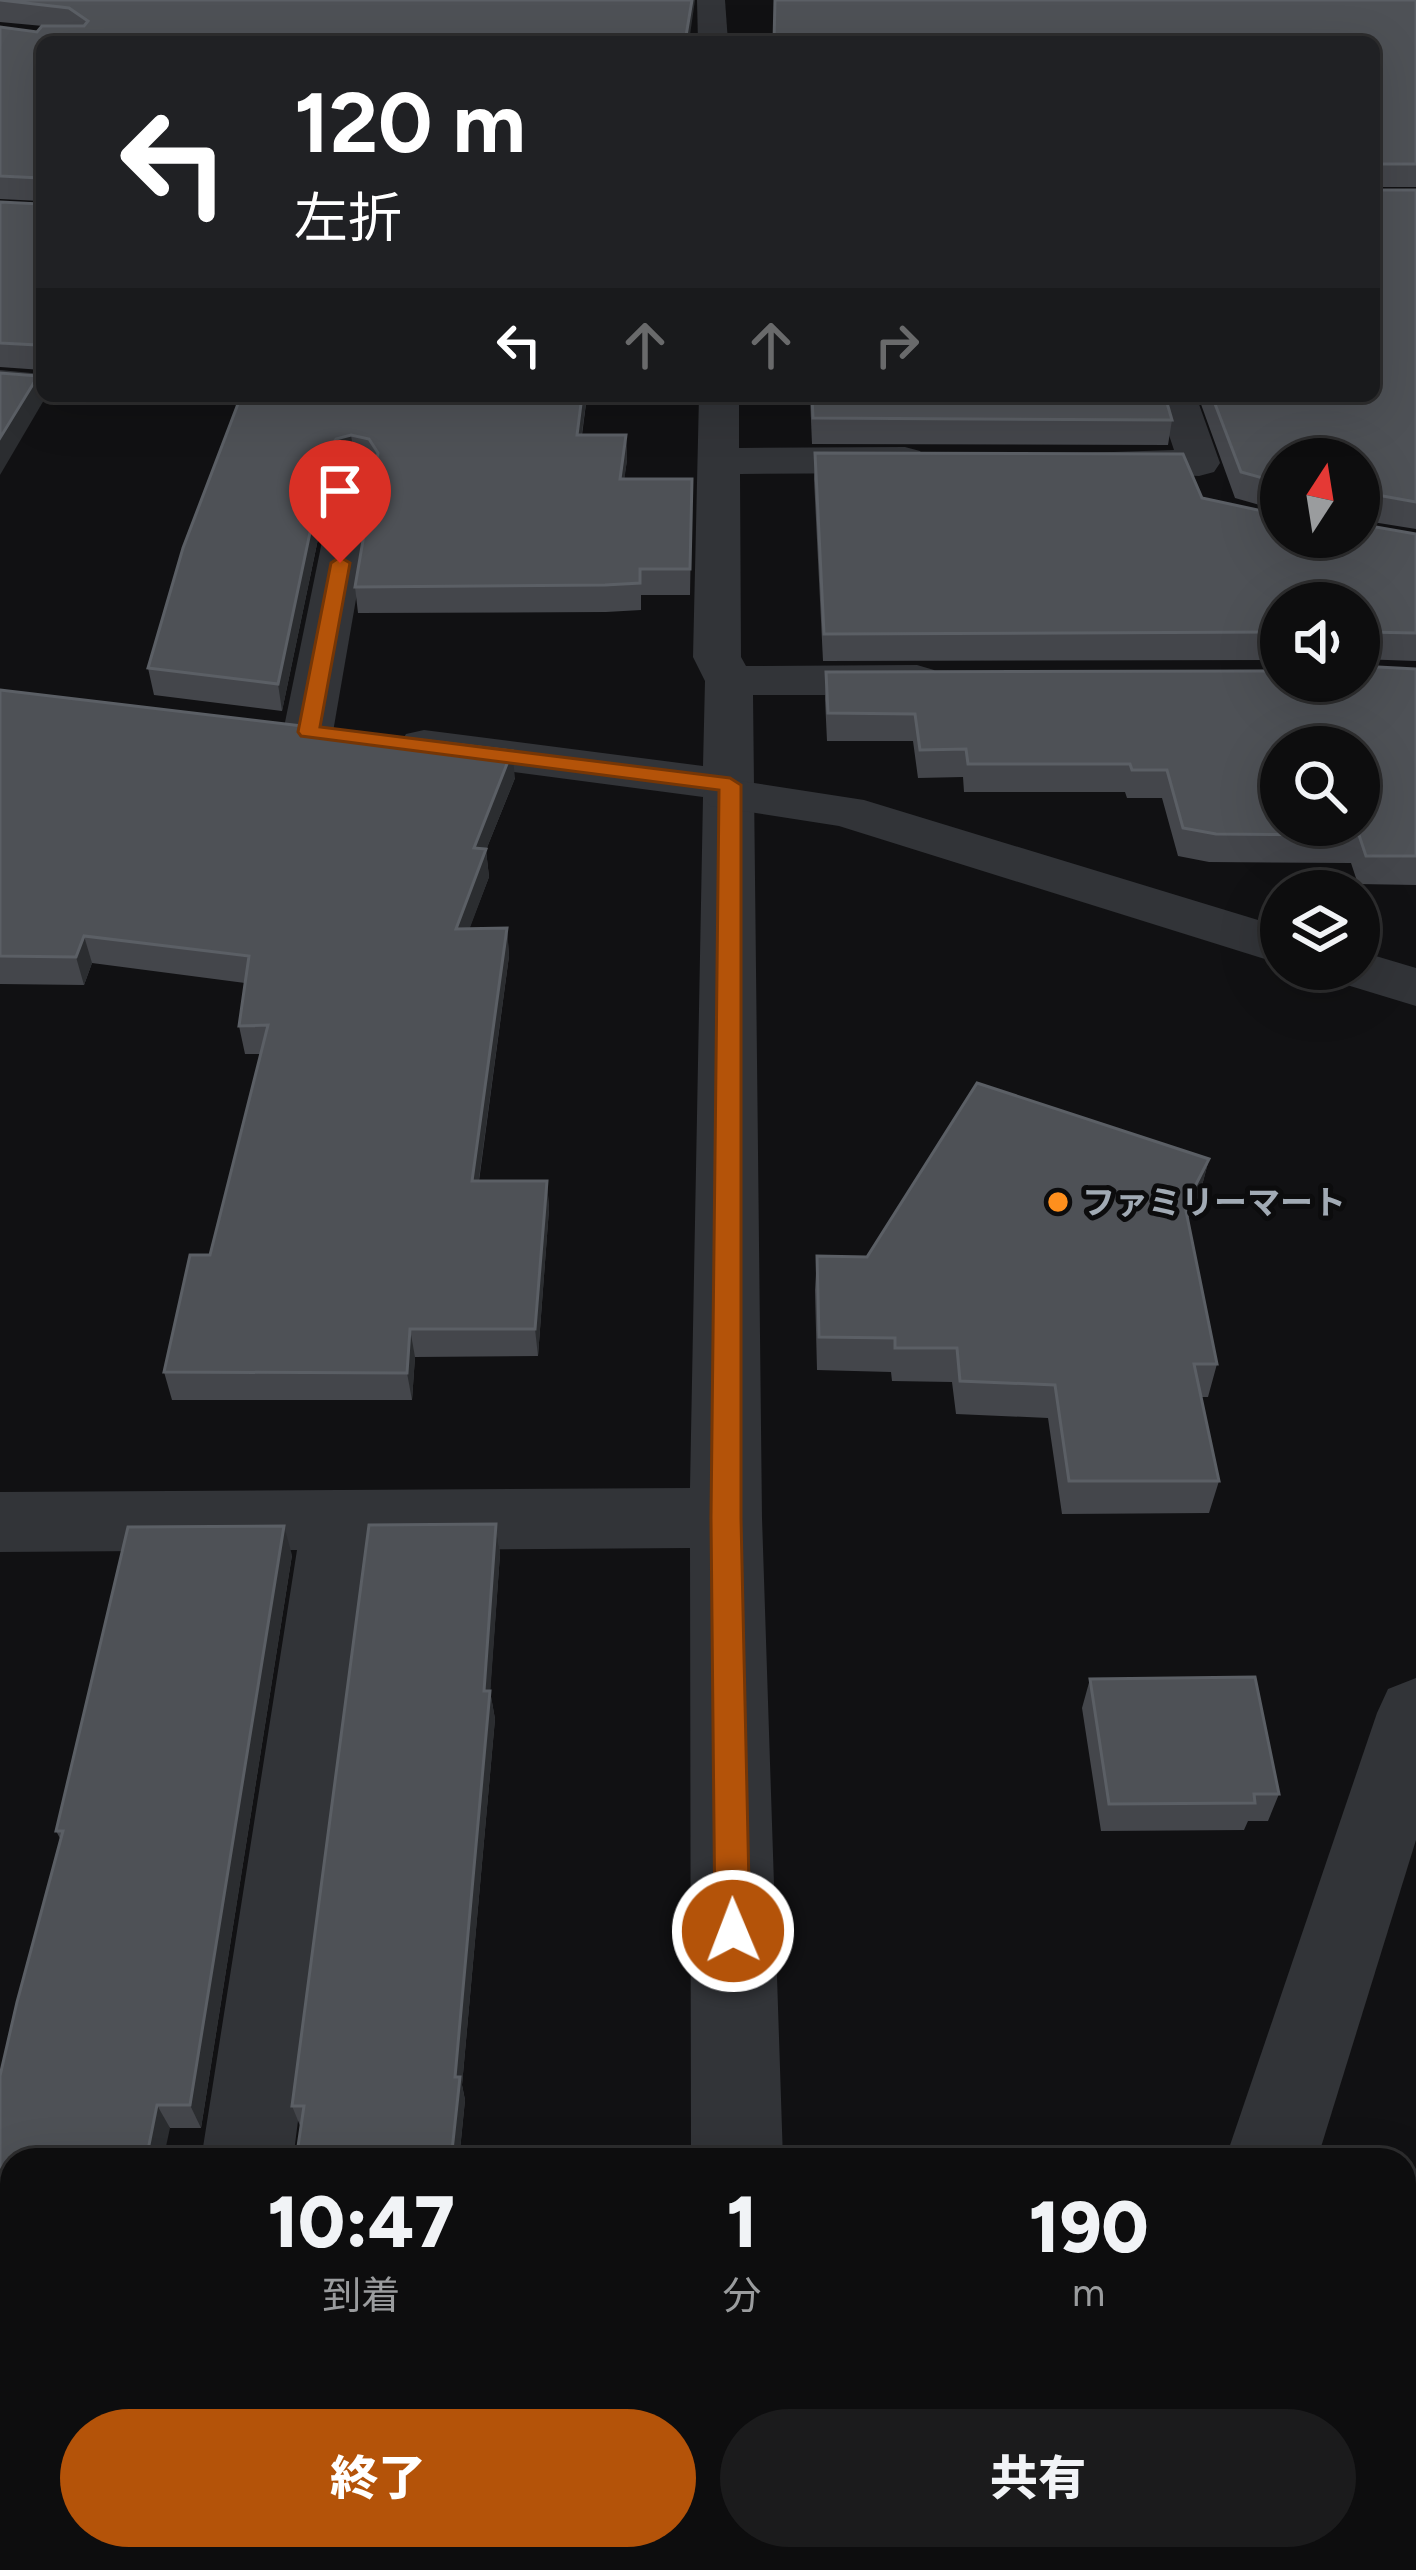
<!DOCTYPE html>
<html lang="ja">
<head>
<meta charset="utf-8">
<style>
	:root { --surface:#0d0d0e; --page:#1b1b1c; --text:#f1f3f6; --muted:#9a9c9e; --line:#2d2d2e; --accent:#b45309 }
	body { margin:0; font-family:Figtree,"Noto Sans JP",sans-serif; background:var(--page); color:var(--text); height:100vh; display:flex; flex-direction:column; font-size:45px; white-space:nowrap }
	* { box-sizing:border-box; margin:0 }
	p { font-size:39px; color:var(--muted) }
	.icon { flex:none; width:66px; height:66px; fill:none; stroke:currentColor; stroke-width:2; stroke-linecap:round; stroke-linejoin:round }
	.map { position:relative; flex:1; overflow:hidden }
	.side { position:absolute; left:0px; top:2148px; width:1416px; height:423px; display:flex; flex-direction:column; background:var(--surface); border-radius:36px 36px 0 0; box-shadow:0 12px 48px #0002,0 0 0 3px var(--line) }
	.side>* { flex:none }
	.guide { position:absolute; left:36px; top:36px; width:1344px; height:366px; border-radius:18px; box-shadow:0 12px 48px #0002,0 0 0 3px var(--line); background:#202124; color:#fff; overflow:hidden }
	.needle { width:78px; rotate:12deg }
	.tools { position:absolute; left:1260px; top:438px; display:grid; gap:24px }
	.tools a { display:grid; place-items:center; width:120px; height:120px; border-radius:50%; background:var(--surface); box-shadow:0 12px 48px #0002,0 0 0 3px var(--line); font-size:60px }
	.pin { position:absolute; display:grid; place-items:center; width:102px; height:102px; color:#fff; margin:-123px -51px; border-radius:50% 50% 50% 0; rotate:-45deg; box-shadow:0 0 12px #0007 }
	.pin .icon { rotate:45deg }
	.me { position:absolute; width:132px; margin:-66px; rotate:359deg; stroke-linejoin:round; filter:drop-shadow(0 0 9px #0008) }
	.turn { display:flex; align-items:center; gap:42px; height:252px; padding:0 60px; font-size:54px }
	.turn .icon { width:156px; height:156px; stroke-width:2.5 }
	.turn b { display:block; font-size:84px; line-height:102px }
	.lanes { display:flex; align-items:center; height:114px; padding:0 60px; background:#0003; justify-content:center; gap:60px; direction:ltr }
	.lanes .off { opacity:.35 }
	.eta { display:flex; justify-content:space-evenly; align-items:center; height:204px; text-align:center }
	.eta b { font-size:72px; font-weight:800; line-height:84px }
	.button { display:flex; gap:24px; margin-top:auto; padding:24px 60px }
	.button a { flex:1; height:138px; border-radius:72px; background:var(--accent); color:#fff; font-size:48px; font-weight:800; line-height:138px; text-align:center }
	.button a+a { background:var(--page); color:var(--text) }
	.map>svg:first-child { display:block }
</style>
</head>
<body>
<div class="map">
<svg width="1416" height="2570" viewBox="0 0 1416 2570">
	<rect width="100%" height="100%" fill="#111113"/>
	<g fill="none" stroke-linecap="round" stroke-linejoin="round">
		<!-- minor -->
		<g fill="#323438" fill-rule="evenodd">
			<path d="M697,0H725L728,42H698Z"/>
			<path d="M0,370L42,374V396H50L0,394Z"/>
			<path d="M699,396H739V448L905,447L920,451L926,460L920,469L905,473L740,474L741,657L746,666L917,665L934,670L941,680L934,690L917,695H753L762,1518L783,2160H691L690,1548L371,1550L293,2160H201L297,1550L0,1552V1492L690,1488L703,797L424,760L406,756L399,745L406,734L424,730L703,766L705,681L693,657Z"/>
			<path d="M1156,396H1196L1220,463L1214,472L1199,476L1083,471L1077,462L1083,453L1174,450Z"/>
			<path d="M356,465L371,469L377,478L333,732L326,743L308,747L290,743L283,732L335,478L341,469Z"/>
			<path d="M1416,1678V1840L1317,2160H1225L1377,1713L1388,1689Z"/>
			<path d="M138,2559H240V2570H136Z"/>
			<path d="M692,2559H794L795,2570H691Z"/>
			<path d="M1019,2559H1127L1123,2570H1014Z"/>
		</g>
		<!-- tertiary -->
		<g fill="#323438" fill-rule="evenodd">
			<path d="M728,779L864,800L1281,927V964L839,826L710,806L702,795L710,784Z"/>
			<path d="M1359,951L1416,968V1006L1337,982L1329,969H1359Z"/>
		</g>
	</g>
	<!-- wall -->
	<g fill="#44464b">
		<path d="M0,0H695L42,42V370L0,367V202L40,204V201L0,199V27L37,32L43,26L0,22Z"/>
		<path d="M1416,0V187H1376V190H1416V529L1360,520L1359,521V459H1281V511L1235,498L1198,396H1374V42Z"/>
		<path d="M241,396H587L582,435H626L627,460L624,479H692L690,595H641V610L606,612L358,613L355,587L375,470L372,465L355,461L340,465L331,477L282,711L154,695L148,668Z"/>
		<path d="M810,396H1165L1172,420L1168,445L812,444Z"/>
		<path d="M815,453L1202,498L1281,515L1416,534V661L1359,659V603H1281V660L823,661L814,479Z"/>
		<path d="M1416,669V885L1358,884L1351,863L1209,862L1178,856L1162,798H1127L1125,792H964L963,777L918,778L913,741H827L825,699L826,672Z"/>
		<path d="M0,690L515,778L486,850L489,877L469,929L507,928L509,956L479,1181H547L549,1209L538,1356L415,1357L412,1400H172L164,1372L210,1255L261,1054H245L239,1026L245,983L92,963L84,985L0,984Z"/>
		<path d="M1209,1159L1200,1193L1188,1218L1217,1364L1208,1397H1201L1219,1481L1209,1513L1062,1514L1048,1418L956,1414L952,1382L892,1381L891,1372L817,1370L815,1290L817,1256L867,1257Z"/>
		<path d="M496,1524L500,1554L490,1691L495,1719L462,2085L465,2100L459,2160H296L301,2128L292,2106Z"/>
		<path d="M292,1555L201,2128H170L17,2002L61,1840L56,1831Z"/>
		<path d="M1090,1679L1279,1794L1268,1821H1248L1244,1830L1101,1831L1082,1708Z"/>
		<path d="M1209,2559H1404L1416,2570H1210Z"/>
	</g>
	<!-- shaded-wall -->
	<g fill="#2b2d30">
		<path d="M692,0H695L689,42H685Z"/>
		<path d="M38,376L44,400L0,475V438Z"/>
		<path d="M582,396H587L578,460L577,435Z"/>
		<path d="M351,435L355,461L340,465L331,477L282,711L278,684L327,452L336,439Z"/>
		<path d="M626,435L627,460L621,504L620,479Z"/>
		<path d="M512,751L515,778L486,850L489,877L459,957L456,929L474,848Z"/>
		<path d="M507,928L509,956L475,1208L472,1181Z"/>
		<path d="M84,936L92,963L84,985L76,957Z"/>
		<path d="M1209,1159L1200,1193L1177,1239L1185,1206Z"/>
		<path d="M547,1181L549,1209L538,1356L535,1329Z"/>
		<path d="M410,1329L415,1357L412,1400L407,1373Z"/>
		<path d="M496,1524L500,1554L490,1696V1691L495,1719L462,2085L465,2100L459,2160H451L455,2077Z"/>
		<path d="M284,1526L292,1555L201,2128L190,2105Z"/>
		<path d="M157,2105L170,2128L163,2160H146Z"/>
		<path d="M26,2559H46L44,2570H24Z"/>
	</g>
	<!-- building -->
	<g fill="#4e5156" stroke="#5b5f65" stroke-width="3" fill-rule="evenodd">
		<path d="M0,0H692L685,42H42V363L37,345L0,343V202L40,204V178L0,176V27L37,32L42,26H84L88,21L69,8Z"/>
		<path d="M775,0H1416V164H1376V190H1416V502L1366,493L1361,506H1359V459H1281V483L1241,472L1212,396H1374V42H774Z"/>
		<path d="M0,373L38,376L0,438Z"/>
		<path d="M241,396H582L577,435H626L620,479H692L690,569H640V583L605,585L355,587L378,453L369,439L351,435L336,439L327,452L278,684L148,668L183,548Z"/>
		<path d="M812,396H1165L1172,420L813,418Z"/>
		<path d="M815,453L1183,454L1202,498L1281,515V537H1359V524L1416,534V633L1366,632L1362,649H1359V603H1281V632L824,634Z"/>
		<path d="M1359,666L1416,669V856H1366L1359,835L1216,834L1183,828L1167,770H1132L1130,764H968L966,749L920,750L915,714L828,713L826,672L1281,671V681H1359ZM1281,747H1359V825H1281Z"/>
		<path d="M0,690L512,751L474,848L486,849L456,929L507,928L472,1181H547L535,1329H410L407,1373L164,1372L190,1255H210L268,1025L239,1026L249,956L84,936L76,957L0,956Z"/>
		<path d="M977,1083L1209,1159L1185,1206L1217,1364H1194L1219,1481H1069L1055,1385L960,1381L957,1348H895V1338L819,1337L817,1256L867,1257Z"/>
		<path d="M496,1524L484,1691H490L455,2077H460L451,2160H296L304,2106H292L369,1525Z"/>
		<path d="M284,1526L190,2105H157L146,2160H12V2559H26L24,2570H0V2076L17,2002L63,1831H56L128,1527Z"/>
		<path d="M1255,1677L1279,1794H1254L1255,1803L1109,1804L1090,1679Z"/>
		<path d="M1404,2551L1416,2552V2570H1222L1221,2559H1404Z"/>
	</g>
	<!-- route -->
	<path fill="#b45309" stroke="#753606" stroke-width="3" d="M340,557L350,563L320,727L730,778L741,785V1518L750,1931L745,1943L733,1948L721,1943L715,1931L711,1518L719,790L301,736L298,732L331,563Z"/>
	<!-- markers -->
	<circle fill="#fe8f1d" stroke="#0c0c0d" stroke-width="4.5" cx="1058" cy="1202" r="12"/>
	<g text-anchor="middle" stroke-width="10" stroke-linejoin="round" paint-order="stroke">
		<!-- poi labels -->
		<g font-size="33" font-weight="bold" fill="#a1aab4" stroke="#0c0c0d" text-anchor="start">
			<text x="1082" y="1214">ファミリーマート</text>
		</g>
	</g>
</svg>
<div class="tools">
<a><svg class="needle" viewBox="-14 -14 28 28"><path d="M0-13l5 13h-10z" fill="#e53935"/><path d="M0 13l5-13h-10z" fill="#9a9c9e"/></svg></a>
<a><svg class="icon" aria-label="sound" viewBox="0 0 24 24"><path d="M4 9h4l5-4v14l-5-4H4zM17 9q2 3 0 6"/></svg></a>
<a><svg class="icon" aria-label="search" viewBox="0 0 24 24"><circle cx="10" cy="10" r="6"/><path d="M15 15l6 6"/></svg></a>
<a><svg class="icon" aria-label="layers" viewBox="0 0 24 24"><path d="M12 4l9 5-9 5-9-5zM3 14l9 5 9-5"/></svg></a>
</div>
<div class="pin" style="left:340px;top:563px;background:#d93025"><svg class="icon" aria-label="arrive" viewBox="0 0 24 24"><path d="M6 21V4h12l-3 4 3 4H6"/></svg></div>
<svg class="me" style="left:733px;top:1931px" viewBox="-20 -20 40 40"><circle r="17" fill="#b45309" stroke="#fff" stroke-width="3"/><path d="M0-11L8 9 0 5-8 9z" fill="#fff"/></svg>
<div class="guide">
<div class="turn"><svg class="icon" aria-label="left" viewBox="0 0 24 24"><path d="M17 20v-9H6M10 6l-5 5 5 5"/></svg><div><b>120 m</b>左折</div></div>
<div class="lanes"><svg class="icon" aria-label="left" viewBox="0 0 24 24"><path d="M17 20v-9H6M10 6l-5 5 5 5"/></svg><svg class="icon off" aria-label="ahead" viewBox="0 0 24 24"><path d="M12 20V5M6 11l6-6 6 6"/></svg><svg class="icon off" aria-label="ahead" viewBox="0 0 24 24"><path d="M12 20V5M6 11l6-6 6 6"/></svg><svg class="icon off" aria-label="right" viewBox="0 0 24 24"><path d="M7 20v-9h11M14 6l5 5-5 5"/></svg></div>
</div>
<section class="side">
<div class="eta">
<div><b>10:47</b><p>到着</p></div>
<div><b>1</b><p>分</p></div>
<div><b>190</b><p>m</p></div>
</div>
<div class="button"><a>終了</a><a>共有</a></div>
</section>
</div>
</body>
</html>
